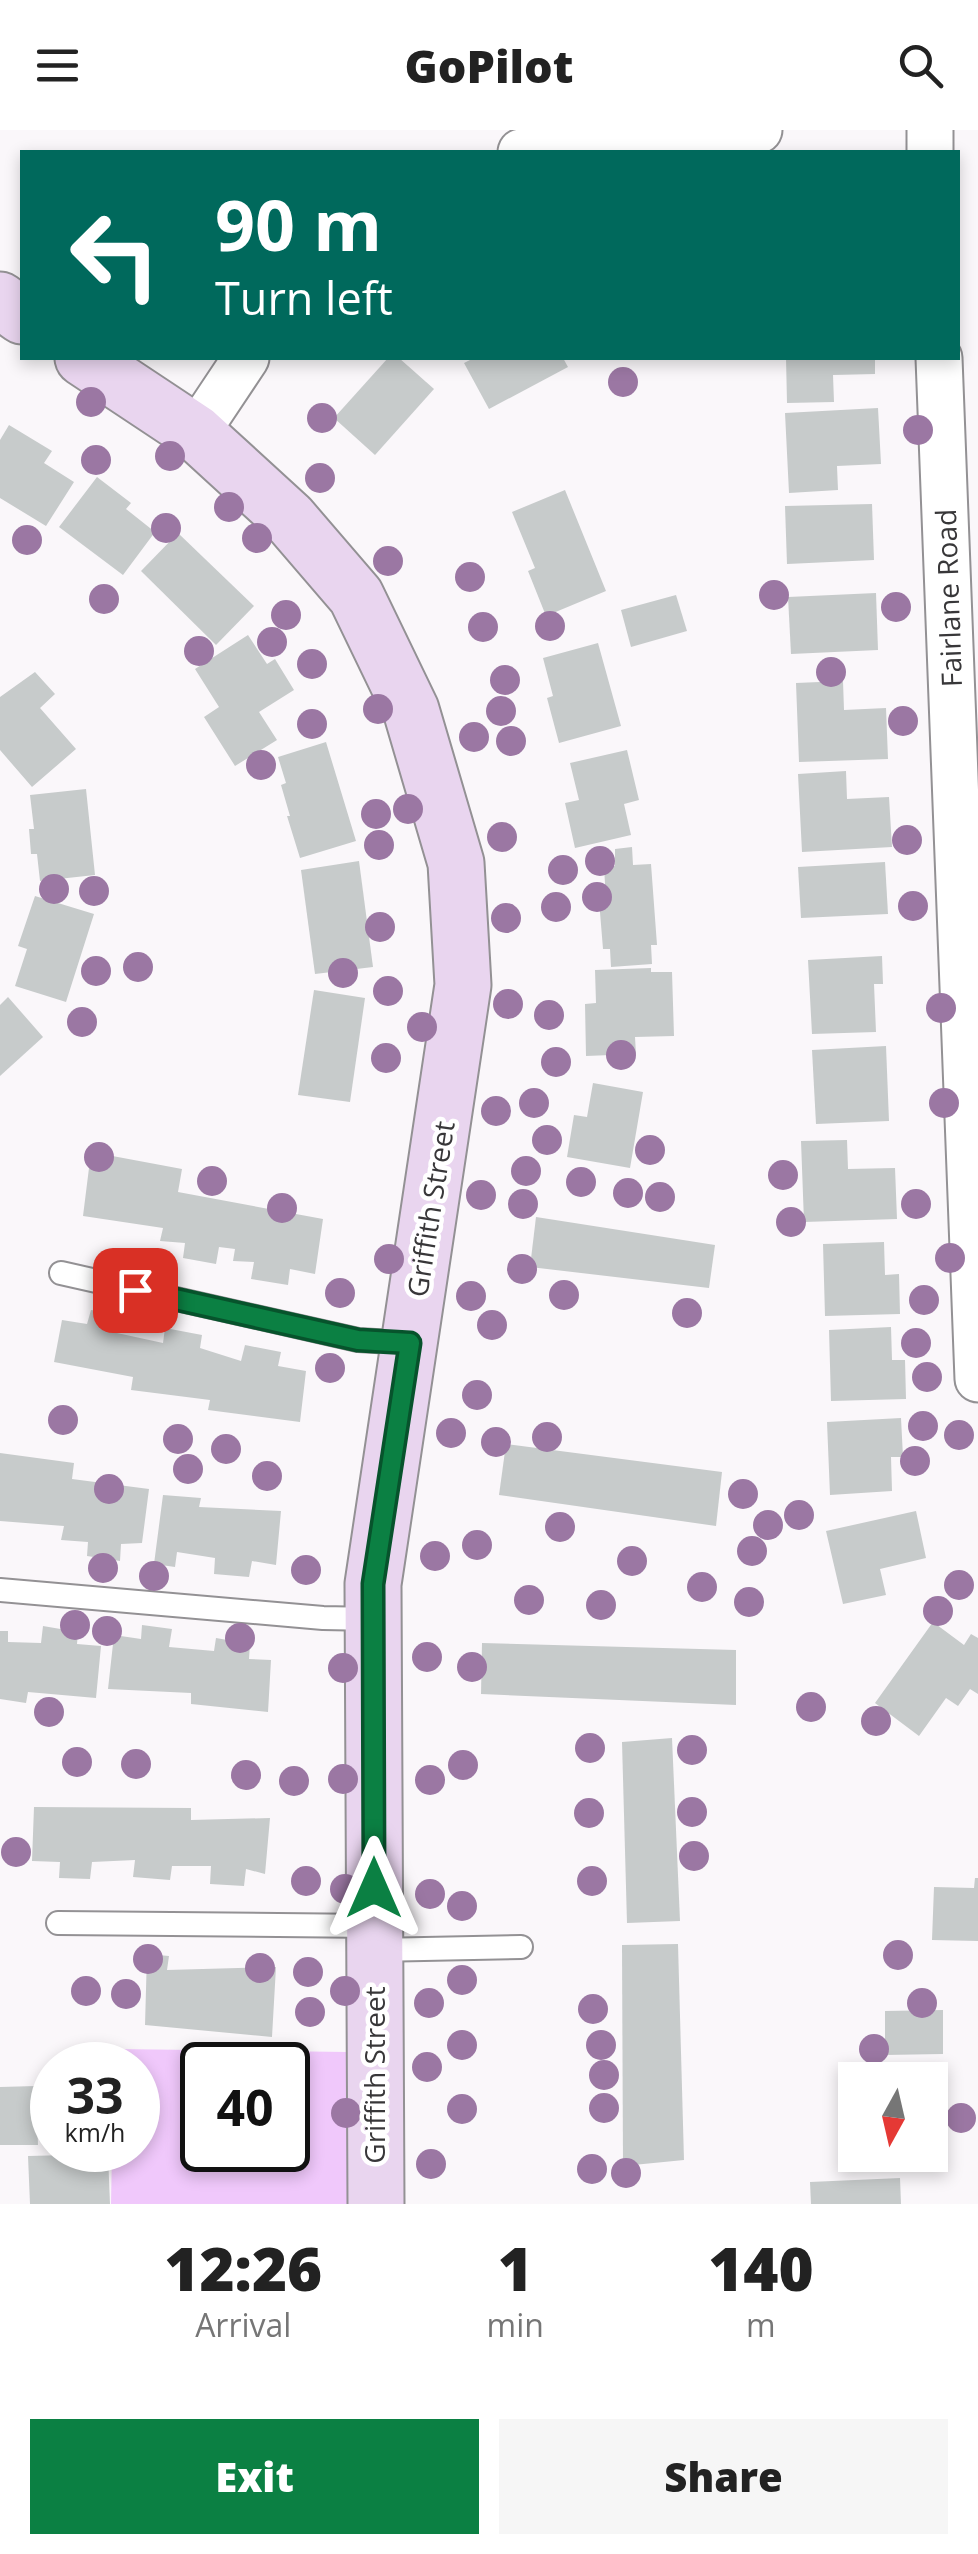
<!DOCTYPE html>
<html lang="en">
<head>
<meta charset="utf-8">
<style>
	:root { --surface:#fff; --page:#f6f6f6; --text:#222; --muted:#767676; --accent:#0b8043 }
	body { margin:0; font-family:"Open Sans",sans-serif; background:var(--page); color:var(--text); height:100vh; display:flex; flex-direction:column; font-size:38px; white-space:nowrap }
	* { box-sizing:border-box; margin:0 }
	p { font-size:32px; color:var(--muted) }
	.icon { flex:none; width:55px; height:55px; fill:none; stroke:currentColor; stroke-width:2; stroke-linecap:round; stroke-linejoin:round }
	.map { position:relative; height:2074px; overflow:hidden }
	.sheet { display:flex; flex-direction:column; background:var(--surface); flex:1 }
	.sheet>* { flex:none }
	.top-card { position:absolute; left:20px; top:20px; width:940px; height:210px; border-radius:0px; box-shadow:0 5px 15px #0003; background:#00695c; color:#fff; overflow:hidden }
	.needle { width:65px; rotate:188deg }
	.fabs { position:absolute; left:838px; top:1932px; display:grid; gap:20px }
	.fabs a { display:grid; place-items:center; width:110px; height:110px; border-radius:0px; background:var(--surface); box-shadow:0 5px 15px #0003; font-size:50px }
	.speed { position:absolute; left:30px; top:1912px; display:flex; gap:20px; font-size:50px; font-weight:700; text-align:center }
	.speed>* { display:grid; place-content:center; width:130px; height:130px; border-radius:50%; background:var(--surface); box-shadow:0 5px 15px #0003; line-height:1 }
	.speed small { font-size:25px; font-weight:400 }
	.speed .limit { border:5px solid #111; border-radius:15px; background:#fff; color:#111 }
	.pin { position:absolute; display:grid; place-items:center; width:85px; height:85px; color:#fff; margin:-42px; border-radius:20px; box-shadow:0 5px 15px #0006 }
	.me { position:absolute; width:110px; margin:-55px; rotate:0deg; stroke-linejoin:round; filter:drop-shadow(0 0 8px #0008) }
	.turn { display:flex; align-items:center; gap:35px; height:210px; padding:0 30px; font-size:45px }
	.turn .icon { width:130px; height:130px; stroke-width:2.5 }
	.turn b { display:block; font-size:70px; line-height:85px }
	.eta { display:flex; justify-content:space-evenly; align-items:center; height:170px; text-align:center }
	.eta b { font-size:60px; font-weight:800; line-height:70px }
	.cta { display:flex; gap:20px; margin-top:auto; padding:20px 30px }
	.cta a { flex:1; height:115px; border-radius:0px; background:var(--accent); color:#fff; font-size:40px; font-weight:800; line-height:115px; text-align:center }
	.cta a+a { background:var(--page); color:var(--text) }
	header { display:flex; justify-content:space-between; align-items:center; height:130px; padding:0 30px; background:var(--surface); font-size:45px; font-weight:800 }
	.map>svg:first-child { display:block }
</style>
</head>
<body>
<header><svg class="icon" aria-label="menu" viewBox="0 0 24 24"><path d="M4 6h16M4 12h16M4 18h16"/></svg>GoPilot<svg class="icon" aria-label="search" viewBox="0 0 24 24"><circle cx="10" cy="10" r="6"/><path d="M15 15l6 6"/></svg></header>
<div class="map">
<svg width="978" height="2074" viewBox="0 0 978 2074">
	<rect width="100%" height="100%" fill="#faf7fa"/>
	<!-- green -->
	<path fill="#f0c8fb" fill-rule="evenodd" d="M115,1919L347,1922L348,2074H111L112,2020H138V1935H114ZM202,1935H288V2020H202Z"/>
	<!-- building -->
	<g fill="#c7cbcb">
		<path d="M388,228H399L434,259L375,325L334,288Z"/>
		<path d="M474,228H563L568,237L489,279L464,233Z"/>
		<path d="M786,228H875V244L833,245L834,272L787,273Z"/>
		<path d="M878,278L881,334L837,336L838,360L789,363L785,283Z"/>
		<path d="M9,295L52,321L44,333L74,352L46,396L0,368V310Z"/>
		<path d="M97,347L131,373L126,379L155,402L123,445L59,397Z"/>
		<path d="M565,360L606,461L546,486L528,441L535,438L512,382Z"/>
		<path d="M872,374L874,430L787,434L785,376Z"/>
		<path d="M178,403L254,476L216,515L141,441Z"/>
		<path d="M876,463L878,520L791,524L788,467Z"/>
		<path d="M676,465L687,501L631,517L621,480Z"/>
		<path d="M248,505L267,534L275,529L294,560L259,582L277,610L235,636L204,587L219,577L195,539Z"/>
		<path d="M598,513L621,596L559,613L547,568L553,566L543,528Z"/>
		<path d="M35,542L55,564L40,578L76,619L32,657L0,620V567Z"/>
		<path d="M843,551L844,580L886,578L888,629L799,632L796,553Z"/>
		<path d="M326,612L356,711L300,728L287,686H290L281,655L286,653L278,627Z"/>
		<path d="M627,620L639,670L624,674L631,705L575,718L565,673L579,670L570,633Z"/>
		<path d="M846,641L847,669L889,667L892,717L802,722L798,644Z"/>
		<path d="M86,659L95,745L40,751L37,724H31L29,699H34L30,665Z"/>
		<path d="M632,717L633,735L651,734L657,815H651L652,834L611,837L610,819H603L599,770H606L604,737L615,736V719Z"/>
		<path d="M359,731L373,837L315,844L301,740Z"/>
		<path d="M885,732L888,784L801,788L798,737Z"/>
		<path d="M35,766L94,784L66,872L15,856L27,819L18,816Z"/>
		<path d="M882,826L883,854H874L876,902L812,904L808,830Z"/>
		<path d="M651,838V842H672L674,906L635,907L636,924L586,926L585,874L596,873L595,840Z"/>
		<path d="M314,860L365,868L350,972L298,965Z"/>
		<path d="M8,867L43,907L0,946V875Z"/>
		<path d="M886,916L889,991L816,994L812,920Z"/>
		<path d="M593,953L643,962L630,1038L567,1027L574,985L587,987Z"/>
		<path d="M847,1010L848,1039L895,1038L897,1089L804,1092L801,1011Z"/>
		<path d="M91,1022L182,1039L178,1062L323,1089L315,1144L290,1139L288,1155L251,1149L254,1132L233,1131L235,1119L219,1117L216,1134L183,1128L185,1113L160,1111L163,1098L83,1086Z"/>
		<path d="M536,1087L715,1115L709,1158L530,1137Z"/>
		<path d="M884,1112L885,1145L899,1144L900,1184L825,1186L823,1114Z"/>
		<path d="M91,1180L119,1184L117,1203L163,1213L165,1198L202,1205L200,1218L241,1231L245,1215L281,1222L278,1236L306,1241L300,1292L208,1280L210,1270L131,1260L133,1247L54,1232L62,1190L87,1194Z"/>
		<path d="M891,1197L892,1230H905L906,1269L831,1271L829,1200Z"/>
		<path d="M901,1288L903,1327H891L892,1361L830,1365L827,1292Z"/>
		<path d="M506,1314L722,1342L716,1396L499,1365Z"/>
		<path d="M0,1323L74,1333L72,1349L149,1359L142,1413L121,1414L120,1431L87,1426L88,1412L61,1410L64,1396L0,1391Z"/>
		<path d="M163,1365L201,1368L199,1377L281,1381L276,1435L252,1431L249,1447L214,1444L215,1428L177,1422L175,1437L154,1434Z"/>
		<path d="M916,1381L926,1428L880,1439L886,1465L843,1474L826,1401Z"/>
		<path d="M933,1492L964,1515L971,1504L978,1508V1564L970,1559L958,1576L946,1568L919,1606L875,1573Z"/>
		<path d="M142,1495L172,1499L169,1517L214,1521L216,1508L250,1514L249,1529L271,1530L268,1582L191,1574V1563L108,1559L114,1505L141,1509Z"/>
		<path d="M43,1496L78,1502L77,1514L101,1516L96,1568L28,1562L26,1573L0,1569V1501H8V1512L41,1513Z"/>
		<path d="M482,1513L736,1520V1575L481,1564Z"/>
		<path d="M672,1608L680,1791L627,1793L622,1612Z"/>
		<path d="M34,1677L191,1678V1690L270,1688L265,1744L246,1739L244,1756L210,1754L211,1736H172L170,1750L133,1747L135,1730L92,1732L90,1749L59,1748L60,1732L32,1731Z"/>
		<path d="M975,1748H978V1811L932,1810L934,1757L974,1758Z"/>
		<path d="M678,1814L684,2030L623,2036L622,1815Z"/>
		<path d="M147,1824L169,1826L167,1840L276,1837L272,1907L145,1895Z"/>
		<path d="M943,1880V1924L885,1925V1881Z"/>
		<path d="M36,1956L38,2015H0V1957Z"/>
		<path d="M108,2024L110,2074H30L28,2026Z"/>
		<path d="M900,2048L901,2074H811L810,2052Z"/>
	</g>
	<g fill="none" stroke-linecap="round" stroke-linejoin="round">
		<defs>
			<g id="lane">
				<path d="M61,1143L358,1210L410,1213"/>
				<path d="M0,1460L323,1488L373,1489"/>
				<path d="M58,1793L375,1796"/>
				<path d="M375,1820L521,1817"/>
			</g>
			<g id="street">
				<path d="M930,0V22"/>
				<path d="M521,22L759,0"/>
				<path d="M939,228L978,1249"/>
				<path d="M196,303L246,228"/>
			</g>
			<g id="secondary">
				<path d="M0,170L22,186"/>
				<path d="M83,228L196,303L289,388L356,466L411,580L456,733L463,855L373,1454L376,2074"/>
			</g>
		</defs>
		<!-- lane casing -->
		<use href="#lane" stroke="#939194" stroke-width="26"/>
		<!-- street casing -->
		<use href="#street" stroke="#939194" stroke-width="49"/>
		<!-- secondary casing -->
		<use href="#secondary" stroke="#939194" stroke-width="59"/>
		<!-- lane -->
		<use href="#lane" stroke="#fff" stroke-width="22"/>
		<!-- street -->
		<use href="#street" stroke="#fff" stroke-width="45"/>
		<!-- secondary -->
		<use href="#secondary" stroke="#e9d5ef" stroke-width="55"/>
	</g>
	<!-- trees -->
	<g fill="#9b77a3">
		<circle cx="623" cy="252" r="15"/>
		<circle cx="91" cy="272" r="15"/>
		<circle cx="322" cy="288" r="15"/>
		<circle cx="918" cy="300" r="15"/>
		<circle cx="170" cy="326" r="15"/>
		<circle cx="96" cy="330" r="15"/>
		<circle cx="320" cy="348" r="15"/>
		<circle cx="229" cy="377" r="15"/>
		<circle cx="166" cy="398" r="15"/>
		<circle cx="257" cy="408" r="15"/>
		<circle cx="27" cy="410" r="15"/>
		<circle cx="388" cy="431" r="15"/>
		<circle cx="470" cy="447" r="15"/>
		<circle cx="774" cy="465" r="15"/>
		<circle cx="104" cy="469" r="15"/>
		<circle cx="896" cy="477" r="15"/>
		<circle cx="286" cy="485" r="15"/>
		<circle cx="550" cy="496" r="15"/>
		<circle cx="483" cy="497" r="15"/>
		<circle cx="272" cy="512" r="15"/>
		<circle cx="199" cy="521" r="15"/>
		<circle cx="312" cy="534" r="15"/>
		<circle cx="831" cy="542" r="15"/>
		<circle cx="505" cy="550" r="15"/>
		<circle cx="378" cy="579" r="15"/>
		<circle cx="501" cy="581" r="15"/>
		<circle cx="903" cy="591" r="15"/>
		<circle cx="312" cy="594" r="15"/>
		<circle cx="474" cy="607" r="15"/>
		<circle cx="511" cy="611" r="15"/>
		<circle cx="261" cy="635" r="15"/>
		<circle cx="408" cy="679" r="15"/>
		<circle cx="376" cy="684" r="15"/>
		<circle cx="502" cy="707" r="15"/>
		<circle cx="907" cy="710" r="15"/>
		<circle cx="379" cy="715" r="15"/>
		<circle cx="600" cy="731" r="15"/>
		<circle cx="563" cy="740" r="15"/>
		<circle cx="54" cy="759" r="15"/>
		<circle cx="94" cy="761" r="15"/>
		<circle cx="597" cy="767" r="15"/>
		<circle cx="913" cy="776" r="15"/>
		<circle cx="556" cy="777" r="15"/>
		<circle cx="506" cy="788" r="15"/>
		<circle cx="380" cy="797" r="15"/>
		<circle cx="138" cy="837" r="15"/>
		<circle cx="96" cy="841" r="15"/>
		<circle cx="343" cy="843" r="15"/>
		<circle cx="388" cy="861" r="15"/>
		<circle cx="508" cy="874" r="15"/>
		<circle cx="941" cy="878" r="15"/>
		<circle cx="549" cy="885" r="15"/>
		<circle cx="82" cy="892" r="15"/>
		<circle cx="422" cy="897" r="15"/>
		<circle cx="621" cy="925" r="15"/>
		<circle cx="386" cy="928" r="15"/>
		<circle cx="556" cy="932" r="15"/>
		<circle cx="534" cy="973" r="15"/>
		<circle cx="944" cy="973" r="15"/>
		<circle cx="496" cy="981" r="15"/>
		<circle cx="547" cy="1010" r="15"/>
		<circle cx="650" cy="1020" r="15"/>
		<circle cx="99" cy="1027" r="15"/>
		<circle cx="526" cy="1041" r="15"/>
		<circle cx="783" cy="1045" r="15"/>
		<circle cx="212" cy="1051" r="15"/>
		<circle cx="581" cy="1052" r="15"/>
		<circle cx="628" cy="1063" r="15"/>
		<circle cx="481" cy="1065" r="15"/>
		<circle cx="660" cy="1067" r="15"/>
		<circle cx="523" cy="1074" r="15"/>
		<circle cx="916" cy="1074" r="15"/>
		<circle cx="282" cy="1078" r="15"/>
		<circle cx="791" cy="1092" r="15"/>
		<circle cx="950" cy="1128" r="15"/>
		<circle cx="389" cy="1129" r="15"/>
		<circle cx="522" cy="1139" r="15"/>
		<circle cx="340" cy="1163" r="15"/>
		<circle cx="564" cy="1165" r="15"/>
		<circle cx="471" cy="1166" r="15"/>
		<circle cx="924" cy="1170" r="15"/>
		<circle cx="687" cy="1183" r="15"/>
		<circle cx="492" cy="1195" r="15"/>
		<circle cx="916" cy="1213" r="15"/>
		<circle cx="330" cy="1238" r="15"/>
		<circle cx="927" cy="1247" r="15"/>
		<circle cx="477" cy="1265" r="15"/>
		<circle cx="63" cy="1290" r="15"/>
		<circle cx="923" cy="1296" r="15"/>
		<circle cx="451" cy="1303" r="15"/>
		<circle cx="959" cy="1305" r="15"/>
		<circle cx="547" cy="1307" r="15"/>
		<circle cx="178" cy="1309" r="15"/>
		<circle cx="496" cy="1312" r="15"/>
		<circle cx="226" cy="1319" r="15"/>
		<circle cx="915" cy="1331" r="15"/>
		<circle cx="188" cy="1339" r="15"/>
		<circle cx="267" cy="1346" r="15"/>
		<circle cx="109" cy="1359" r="15"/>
		<circle cx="743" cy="1364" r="15"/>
		<circle cx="799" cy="1385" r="15"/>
		<circle cx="768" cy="1395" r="15"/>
		<circle cx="560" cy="1397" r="15"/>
		<circle cx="477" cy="1415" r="15"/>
		<circle cx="752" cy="1421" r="15"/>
		<circle cx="435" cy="1426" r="15"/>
		<circle cx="632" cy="1431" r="15"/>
		<circle cx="103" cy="1438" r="15"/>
		<circle cx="306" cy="1440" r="15"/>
		<circle cx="154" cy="1446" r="15"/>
		<circle cx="959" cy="1455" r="15"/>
		<circle cx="702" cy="1457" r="15"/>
		<circle cx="529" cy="1470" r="15"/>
		<circle cx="749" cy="1472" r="15"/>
		<circle cx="601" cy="1475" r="15"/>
		<circle cx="938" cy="1481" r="15"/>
		<circle cx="75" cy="1495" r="15"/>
		<circle cx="107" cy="1501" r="15"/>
		<circle cx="240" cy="1508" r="15"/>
		<circle cx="427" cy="1527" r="15"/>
		<circle cx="472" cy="1537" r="15"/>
		<circle cx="343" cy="1538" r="15"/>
		<circle cx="811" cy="1577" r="15"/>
		<circle cx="49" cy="1582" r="15"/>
		<circle cx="876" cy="1591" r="15"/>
		<circle cx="590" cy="1618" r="15"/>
		<circle cx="692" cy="1620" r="15"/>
		<circle cx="77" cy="1632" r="15"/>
		<circle cx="136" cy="1634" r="15"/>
		<circle cx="463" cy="1635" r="15"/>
		<circle cx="246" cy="1645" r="15"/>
		<circle cx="343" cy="1649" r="15"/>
		<circle cx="430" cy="1650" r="15"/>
		<circle cx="294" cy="1651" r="15"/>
		<circle cx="692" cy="1682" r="15"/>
		<circle cx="589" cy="1683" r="15"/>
		<circle cx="16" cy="1722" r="15"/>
		<circle cx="694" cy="1726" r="15"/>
		<circle cx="306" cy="1751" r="15"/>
		<circle cx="592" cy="1751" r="15"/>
		<circle cx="345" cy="1759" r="15"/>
		<circle cx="430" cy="1764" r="15"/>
		<circle cx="462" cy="1776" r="15"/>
		<circle cx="898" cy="1825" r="15"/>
		<circle cx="148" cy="1829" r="15"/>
		<circle cx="260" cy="1838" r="15"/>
		<circle cx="308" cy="1842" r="15"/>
		<circle cx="462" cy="1850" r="15"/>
		<circle cx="86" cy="1861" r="15"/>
		<circle cx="345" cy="1861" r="15"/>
		<circle cx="126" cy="1864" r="15"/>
		<circle cx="429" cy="1873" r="15"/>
		<circle cx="922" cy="1873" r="15"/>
		<circle cx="593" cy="1879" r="15"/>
		<circle cx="310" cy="1882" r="15"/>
		<circle cx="462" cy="1915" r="15"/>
		<circle cx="601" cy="1915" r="15"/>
		<circle cx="874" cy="1919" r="15"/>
		<circle cx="427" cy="1937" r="15"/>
		<circle cx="604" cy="1945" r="15"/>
		<circle cx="604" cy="1978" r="15"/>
		<circle cx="462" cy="1979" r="15"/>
		<circle cx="346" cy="1983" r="15"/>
		<circle cx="961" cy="1988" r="15"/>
		<circle cx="431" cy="2034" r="15"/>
		<circle cx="592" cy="2039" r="15"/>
		<circle cx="626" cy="2043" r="15"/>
	</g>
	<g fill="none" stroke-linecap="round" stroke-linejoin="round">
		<defs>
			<path id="route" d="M135,1160L358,1210L410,1213L373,1454L374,1758"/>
		</defs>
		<!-- route casing -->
		<use href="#route" stroke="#07532c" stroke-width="25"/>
		<!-- route -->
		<use href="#route" stroke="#0b8043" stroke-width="18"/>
	</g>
	<g text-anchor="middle" stroke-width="9" stroke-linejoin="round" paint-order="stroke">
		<!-- street labels -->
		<g font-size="28" fill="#383739" stroke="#fff">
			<text transform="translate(949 468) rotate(-92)" y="10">Fairlane Road</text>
			<text transform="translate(431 1079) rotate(-81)" y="10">Griffith Street</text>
			<text transform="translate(375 1945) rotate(-90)" y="10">Griffith Street</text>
		</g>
	</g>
</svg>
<div class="fabs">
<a><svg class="needle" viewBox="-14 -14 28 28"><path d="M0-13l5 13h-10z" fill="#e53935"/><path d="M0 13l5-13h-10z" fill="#767676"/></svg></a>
</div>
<div class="speed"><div>33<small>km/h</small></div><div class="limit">40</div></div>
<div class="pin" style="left:135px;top:1160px;background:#d93025"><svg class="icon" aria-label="arrive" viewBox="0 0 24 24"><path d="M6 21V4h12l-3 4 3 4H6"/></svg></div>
<svg class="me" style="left:374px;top:1758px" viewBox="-20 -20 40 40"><path d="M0-17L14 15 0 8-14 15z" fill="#0b8043" stroke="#fff" stroke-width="4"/></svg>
<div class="top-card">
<div class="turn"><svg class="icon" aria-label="left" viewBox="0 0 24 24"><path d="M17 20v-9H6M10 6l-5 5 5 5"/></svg><div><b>90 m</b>Turn left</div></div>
</div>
</div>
<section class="sheet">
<div class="eta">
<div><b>12:26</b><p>Arrival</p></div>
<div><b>1</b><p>min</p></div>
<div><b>140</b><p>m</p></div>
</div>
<div class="cta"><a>Exit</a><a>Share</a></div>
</section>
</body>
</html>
